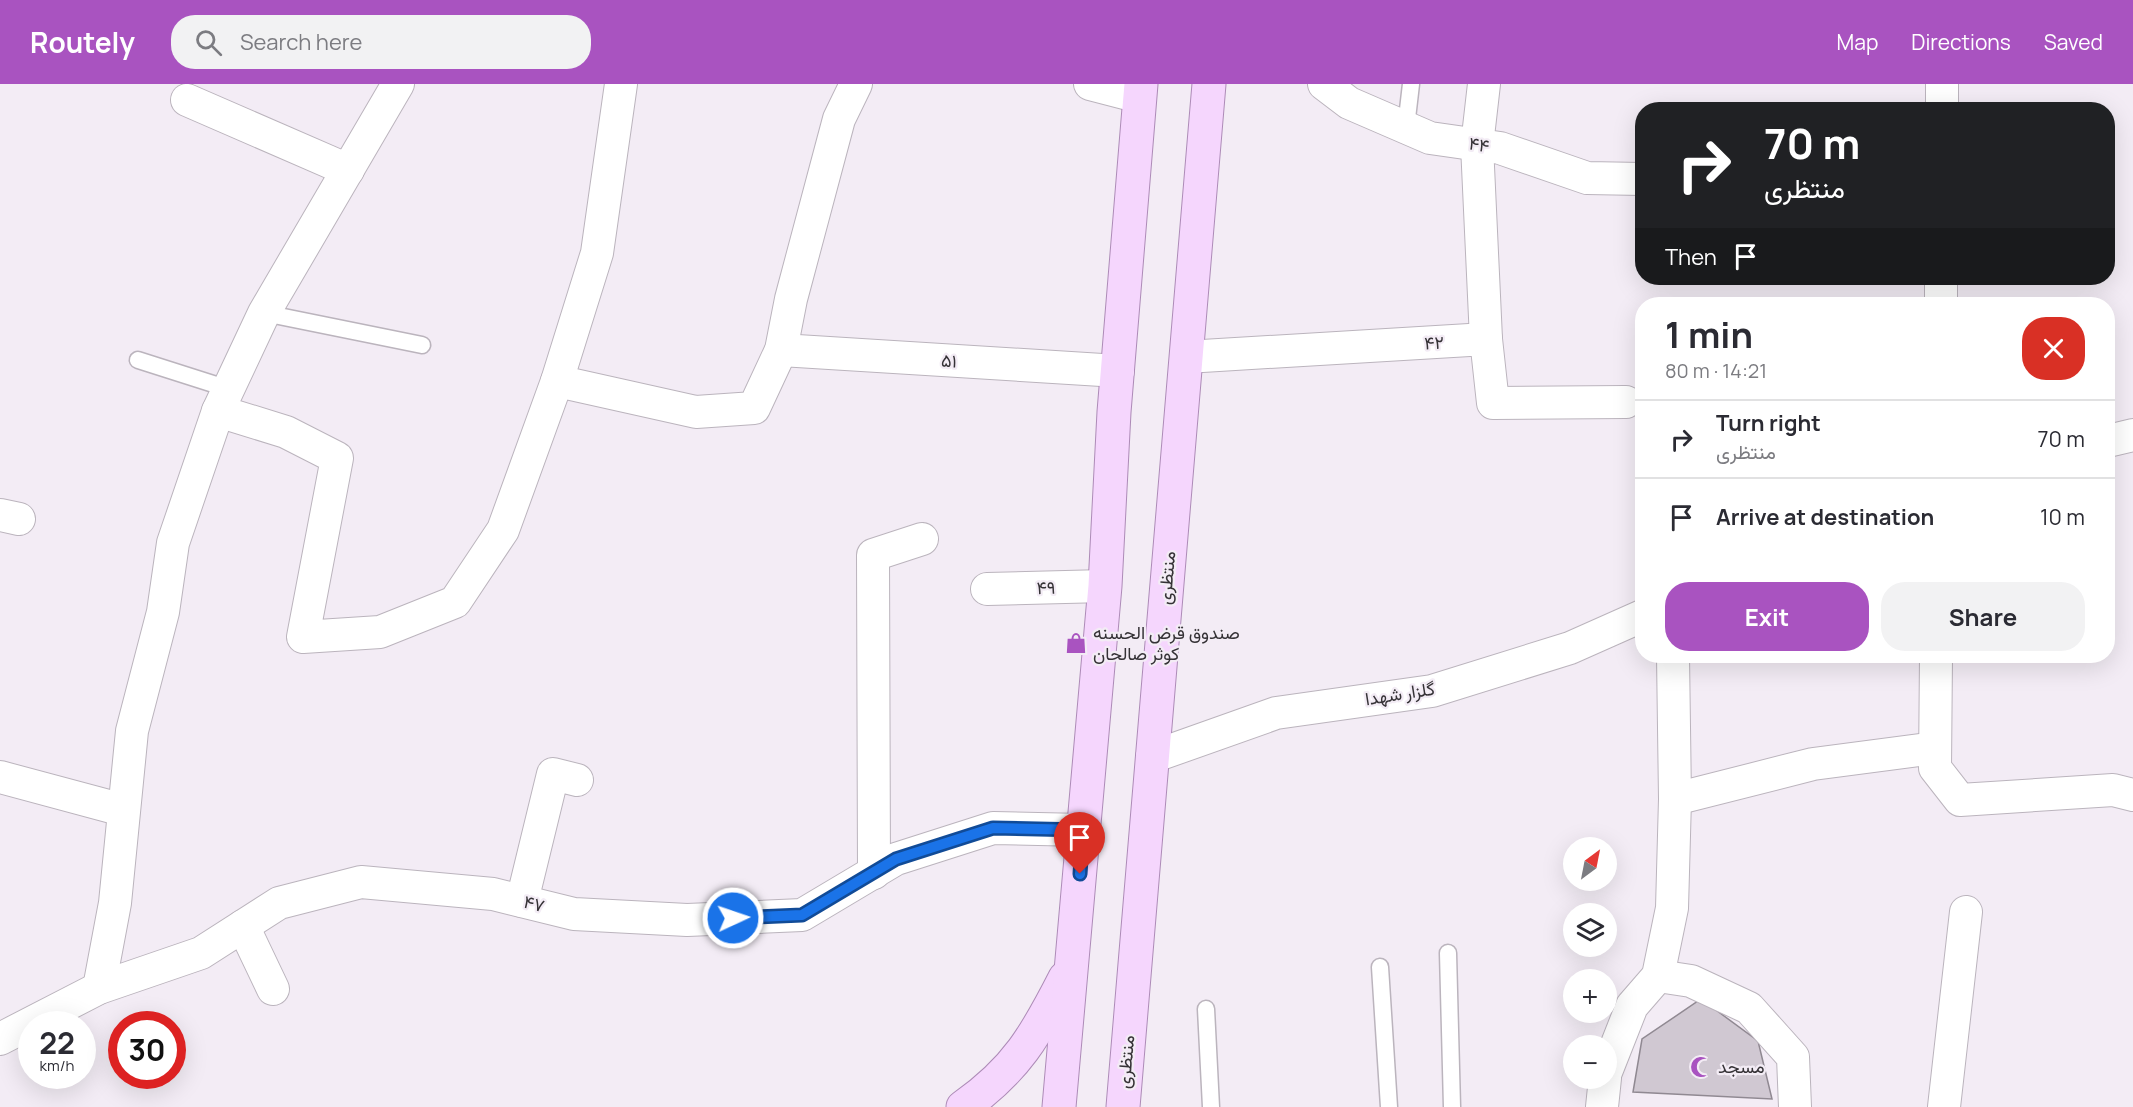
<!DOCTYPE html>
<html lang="en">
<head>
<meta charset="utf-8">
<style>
	:root { --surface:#fff; --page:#f2f2f3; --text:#2b2b33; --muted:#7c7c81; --line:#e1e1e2; --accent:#a953c0 }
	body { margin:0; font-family:Manrope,Vazirmatn,sans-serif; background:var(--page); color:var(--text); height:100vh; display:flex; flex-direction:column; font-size:22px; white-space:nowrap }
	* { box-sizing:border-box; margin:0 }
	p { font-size:20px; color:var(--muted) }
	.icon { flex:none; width:33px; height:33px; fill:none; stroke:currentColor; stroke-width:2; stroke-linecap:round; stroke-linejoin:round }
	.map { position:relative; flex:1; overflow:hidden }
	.details { position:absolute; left:1635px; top:213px; width:480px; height:366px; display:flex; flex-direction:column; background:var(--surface); border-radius:24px; box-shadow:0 6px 24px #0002 }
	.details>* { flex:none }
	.banner { position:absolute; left:1635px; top:18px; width:480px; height:183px; border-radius:24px; box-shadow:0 6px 24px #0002; background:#202124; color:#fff; overflow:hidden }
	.needle { width:39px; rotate:32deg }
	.tools { position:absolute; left:1563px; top:753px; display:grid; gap:12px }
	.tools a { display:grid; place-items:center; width:54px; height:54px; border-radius:50%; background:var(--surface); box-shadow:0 6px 24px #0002; font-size:30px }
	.speed { position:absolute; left:18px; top:927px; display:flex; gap:12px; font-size:30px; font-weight:700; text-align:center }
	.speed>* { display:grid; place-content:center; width:78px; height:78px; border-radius:50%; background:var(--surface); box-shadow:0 6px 24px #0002; line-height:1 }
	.speed small { font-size:15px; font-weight:400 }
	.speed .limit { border:9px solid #d22; background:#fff; color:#111 }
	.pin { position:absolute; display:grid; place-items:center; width:51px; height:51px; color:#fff; margin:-62px -26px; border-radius:50% 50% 50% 0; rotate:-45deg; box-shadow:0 0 6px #0007 }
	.pin .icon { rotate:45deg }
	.me { position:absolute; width:66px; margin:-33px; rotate:87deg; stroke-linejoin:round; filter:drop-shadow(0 0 4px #0008) }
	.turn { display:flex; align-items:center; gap:21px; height:126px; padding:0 30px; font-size:27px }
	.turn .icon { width:78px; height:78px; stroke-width:2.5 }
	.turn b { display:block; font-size:42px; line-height:51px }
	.then { display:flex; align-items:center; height:57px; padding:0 30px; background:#0003; gap:12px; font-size:22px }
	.round { display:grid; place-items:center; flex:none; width:63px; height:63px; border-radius:24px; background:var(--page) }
	.summary { display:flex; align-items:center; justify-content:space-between; height:102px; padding:0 30px }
	h1 { font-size:36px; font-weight:700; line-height:45px }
	.cta { display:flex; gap:12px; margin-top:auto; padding:12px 30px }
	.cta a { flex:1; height:69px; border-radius:24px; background:var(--accent); color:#fff; font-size:24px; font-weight:700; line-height:69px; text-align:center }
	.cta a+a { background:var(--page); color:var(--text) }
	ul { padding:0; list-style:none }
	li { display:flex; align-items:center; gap:18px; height:78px; padding:0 30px; border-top:2px solid var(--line) }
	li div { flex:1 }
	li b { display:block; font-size:22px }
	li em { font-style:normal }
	header { display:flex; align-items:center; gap:36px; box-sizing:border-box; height:84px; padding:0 30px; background:var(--accent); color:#fff }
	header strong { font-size:28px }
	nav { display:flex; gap:33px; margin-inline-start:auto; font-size:21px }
	.search { width:420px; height:54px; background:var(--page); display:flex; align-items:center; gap:15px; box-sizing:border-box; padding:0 21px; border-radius:24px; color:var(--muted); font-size:22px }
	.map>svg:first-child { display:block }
</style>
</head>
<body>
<header>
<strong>Routely</strong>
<div class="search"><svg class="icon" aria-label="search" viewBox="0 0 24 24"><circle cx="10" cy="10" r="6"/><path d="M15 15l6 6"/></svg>Search here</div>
<nav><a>Map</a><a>Directions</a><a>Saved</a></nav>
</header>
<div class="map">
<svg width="2133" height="1023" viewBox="0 0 2133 1023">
	<rect width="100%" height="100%" fill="#f3ecf5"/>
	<!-- building -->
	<path fill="#d0c8d2" stroke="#908992" stroke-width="1.5" d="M1701,915L1758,957L1772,1015L1633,1008L1642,955Z"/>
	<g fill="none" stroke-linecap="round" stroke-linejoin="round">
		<defs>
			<g id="lane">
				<path d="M1406,43L1411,0"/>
				<path d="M264,229L422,261"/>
				<path d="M138,276L229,305"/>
				<path d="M1448,869L1452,1023"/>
				<path d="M1380,883L1389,1023"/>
				<path d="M1206,925L1211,1023"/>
			</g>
			<g id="street">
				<path d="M1090,0L1140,13"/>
				<path d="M1324,0L1349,19L1430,54L1500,64L1587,94L1642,95"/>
				<path d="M1484,0L1477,61L1486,255"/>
				<path d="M1942,0V26"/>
				<path d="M187,16L348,86"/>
				<path d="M1941,220V194"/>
				<path d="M781,266L1118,287"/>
				<path d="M1186,273L1486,255L1493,319L1626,318"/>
				<path d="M557,297L696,328L754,324L781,266L791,215L839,35L856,0"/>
				<path d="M218,327L286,348L337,374L303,553L380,548L455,518L503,446L557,297L597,169L621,0"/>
				<path d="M2108,357L2133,351"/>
				<path d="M0,431L19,435"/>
				<path d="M987,505L1105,502"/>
				<path d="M1936,572L1935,684L1960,716L2113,706L2133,711"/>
				<path d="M1152,673L1276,629L1432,607L1570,564L1642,532"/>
				<path d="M0,693L123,726"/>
				<path d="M1675,715L1813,680L1935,664"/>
				<path d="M874,789L873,471L922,455"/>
				<path d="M522,817L553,690L577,696"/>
				<path d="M243,842L273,905"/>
				<path d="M1658,892L1691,897L1749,924L1793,973L1795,1023"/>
				<path d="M99,904L115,819L132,647L163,528L173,459L218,327L264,229L398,0"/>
				<path d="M0,955L99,904L201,869L279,819L361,798L493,810L574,830L687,836L802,831L896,775L993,744L1083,746"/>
				<path d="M1606,988L1632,922L1658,892L1672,824L1675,715L1673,572"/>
				<path d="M1602,1023L1605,994"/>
				<path d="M1944,1023L1966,828"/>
			</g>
			<g id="primary">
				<path d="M963,1023C1016,986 1036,951 1065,894"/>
				<path d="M1059,1023L1105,502L1114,328L1141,0"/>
				<path d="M1123,1023L1209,0"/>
			</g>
		</defs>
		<!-- lane casing -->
		<use href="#lane" stroke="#bbb4bd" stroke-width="19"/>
		<!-- street casing -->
		<use href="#street" stroke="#bbb4bd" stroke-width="34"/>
		<!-- primary casing -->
		<use href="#primary" stroke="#ad8bb7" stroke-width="35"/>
		<!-- lane -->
		<use href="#lane" stroke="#fff" stroke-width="16"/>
		<!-- street -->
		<use href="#street" stroke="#fff" stroke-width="32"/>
		<!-- primary -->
		<use href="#primary" stroke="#f5d6fd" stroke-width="33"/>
	</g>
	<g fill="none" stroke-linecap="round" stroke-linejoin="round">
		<defs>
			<path id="route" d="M733,834L802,831L896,775L993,744L1083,746L1080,790"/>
		</defs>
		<!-- route casing -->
		<use href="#route" stroke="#114b97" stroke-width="15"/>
		<!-- route -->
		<use href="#route" stroke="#1a73e8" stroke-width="10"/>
	</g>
	<!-- icons -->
	<defs>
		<symbol id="shop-bare" viewBox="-9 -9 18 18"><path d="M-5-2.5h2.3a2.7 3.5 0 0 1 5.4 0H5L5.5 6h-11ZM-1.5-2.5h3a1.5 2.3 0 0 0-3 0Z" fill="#a953c0" stroke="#f3ecf5" stroke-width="2.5" paint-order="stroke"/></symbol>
		<symbol id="mosque-bare" viewBox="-9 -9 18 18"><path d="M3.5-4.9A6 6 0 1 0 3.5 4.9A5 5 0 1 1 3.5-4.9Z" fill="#a953c0" stroke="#f3ecf5" stroke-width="2.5" paint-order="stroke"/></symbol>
	</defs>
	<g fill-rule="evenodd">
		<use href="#shop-bare" x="1061" y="544" width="30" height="30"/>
		<use href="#mosque-bare" x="1686" y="968" width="30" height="30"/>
	</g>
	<g text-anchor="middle" stroke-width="4.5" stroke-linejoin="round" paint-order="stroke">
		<!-- street labels -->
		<g font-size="18" fill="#353236" stroke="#f3ecf5">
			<text transform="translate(1479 61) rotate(9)" y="6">۴۴</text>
			<text transform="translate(1434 259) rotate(-3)" y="6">۴۲</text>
			<text transform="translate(949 277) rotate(4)" y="6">۵۱</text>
			<text transform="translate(1167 494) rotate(-85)" y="6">منتظری</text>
			<text transform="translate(1046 504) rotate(-2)" y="6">۴۹</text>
			<text transform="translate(1400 610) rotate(-9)" y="6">گلزار شهدا</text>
			<text transform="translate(534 820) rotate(14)" y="6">۴۷</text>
			<text transform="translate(1126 978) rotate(-85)" y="6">منتظری</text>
		</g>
		<!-- poi labels -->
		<g font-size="18" fill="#353236" stroke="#f3ecf5" text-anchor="start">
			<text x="1093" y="555">صندوق قرض الحسنه<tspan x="1093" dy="21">کوثر صالحان</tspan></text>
			<text x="1718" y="989">مسجد</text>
		</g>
	</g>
</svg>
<div class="tools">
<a><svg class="needle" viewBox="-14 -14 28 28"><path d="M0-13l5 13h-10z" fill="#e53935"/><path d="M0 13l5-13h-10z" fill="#7c7c81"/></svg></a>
<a><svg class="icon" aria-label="layers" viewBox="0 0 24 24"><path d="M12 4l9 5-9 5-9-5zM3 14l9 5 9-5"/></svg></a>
<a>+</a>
<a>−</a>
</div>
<div class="speed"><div>22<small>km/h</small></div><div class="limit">30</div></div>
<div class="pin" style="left:1080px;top:790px;background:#d93025"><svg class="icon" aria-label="arrive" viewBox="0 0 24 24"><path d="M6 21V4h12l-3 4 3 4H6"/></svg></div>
<svg class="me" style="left:733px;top:834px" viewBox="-20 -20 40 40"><circle r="17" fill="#1a73e8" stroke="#fff" stroke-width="3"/><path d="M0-11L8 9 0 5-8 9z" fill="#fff"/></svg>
<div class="banner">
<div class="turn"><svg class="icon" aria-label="right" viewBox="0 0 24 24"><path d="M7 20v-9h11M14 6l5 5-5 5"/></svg><div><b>70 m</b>منتظری</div></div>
<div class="then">Then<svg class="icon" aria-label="arrive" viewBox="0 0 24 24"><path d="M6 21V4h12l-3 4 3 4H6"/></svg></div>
</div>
<section class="details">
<div class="summary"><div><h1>1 min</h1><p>80 m · 14:21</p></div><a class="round" style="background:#d93025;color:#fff"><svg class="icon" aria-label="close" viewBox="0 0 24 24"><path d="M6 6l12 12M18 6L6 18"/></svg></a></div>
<ul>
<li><svg class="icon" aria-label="right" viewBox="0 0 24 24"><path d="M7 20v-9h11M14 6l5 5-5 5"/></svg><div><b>Turn right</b><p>منتظری</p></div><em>70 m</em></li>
<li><svg class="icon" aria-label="arrive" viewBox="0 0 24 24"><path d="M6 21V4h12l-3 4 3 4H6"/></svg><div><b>Arrive at destination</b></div><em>10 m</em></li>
</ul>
<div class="cta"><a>Exit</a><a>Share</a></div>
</section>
</div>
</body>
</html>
